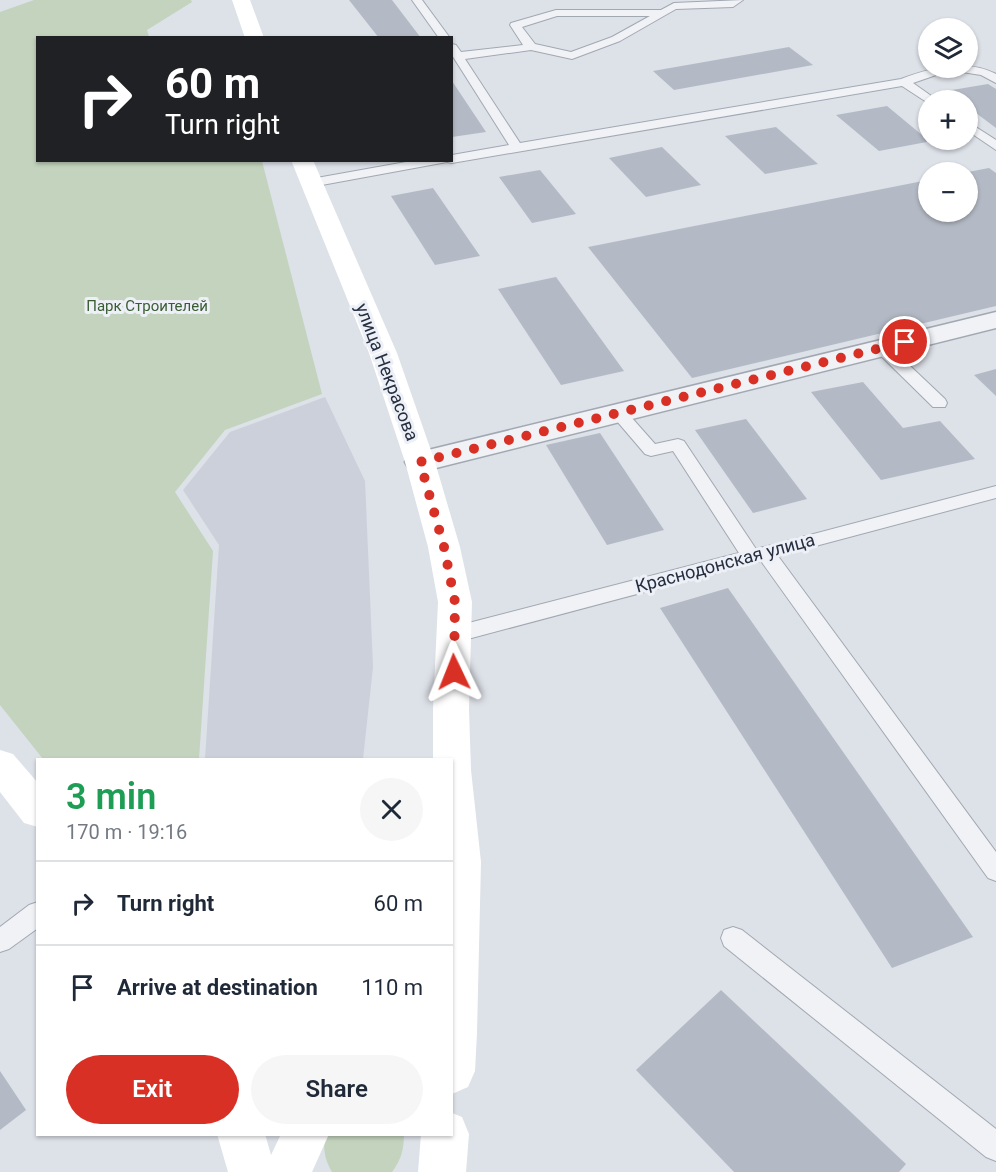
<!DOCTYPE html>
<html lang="en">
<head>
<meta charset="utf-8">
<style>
	:root { --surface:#fff; --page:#f6f6f7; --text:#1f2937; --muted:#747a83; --line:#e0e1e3; --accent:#d93025 }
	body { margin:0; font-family:Roboto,sans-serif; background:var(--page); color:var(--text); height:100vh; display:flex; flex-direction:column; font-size:22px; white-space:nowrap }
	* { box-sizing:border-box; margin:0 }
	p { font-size:20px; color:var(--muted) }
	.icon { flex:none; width:33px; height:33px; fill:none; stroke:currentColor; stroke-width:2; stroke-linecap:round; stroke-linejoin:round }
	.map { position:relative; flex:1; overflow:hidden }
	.panel { position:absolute; left:36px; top:758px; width:417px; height:378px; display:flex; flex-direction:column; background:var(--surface); border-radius:0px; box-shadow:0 2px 4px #0004 }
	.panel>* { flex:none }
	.banner { position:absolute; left:36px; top:36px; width:417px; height:126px; border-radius:0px; box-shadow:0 2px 4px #0004; background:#202124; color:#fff; overflow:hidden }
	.tools { position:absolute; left:918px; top:18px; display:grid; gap:12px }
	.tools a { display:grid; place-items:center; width:60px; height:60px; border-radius:50%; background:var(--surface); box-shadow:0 2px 4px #0004; font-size:30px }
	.pin { position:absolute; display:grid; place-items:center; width:51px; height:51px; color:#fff; margin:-26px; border:3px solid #fff; border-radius:50%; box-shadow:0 2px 6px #0007 }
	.me { position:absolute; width:66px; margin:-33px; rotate:358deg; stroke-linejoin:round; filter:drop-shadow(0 0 4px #0008) }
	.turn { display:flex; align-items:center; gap:21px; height:126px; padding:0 30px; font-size:27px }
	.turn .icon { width:78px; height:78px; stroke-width:2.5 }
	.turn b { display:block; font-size:42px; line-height:51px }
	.round { display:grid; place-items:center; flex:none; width:63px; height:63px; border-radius:32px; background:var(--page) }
	.summary { display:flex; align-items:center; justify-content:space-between; height:102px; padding:0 30px }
	h1 { font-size:36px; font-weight:600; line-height:45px; color:#1e9e55 }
	.button { display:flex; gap:12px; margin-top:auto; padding:12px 30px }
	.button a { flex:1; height:69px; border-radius:36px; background:var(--accent); color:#fff; font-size:24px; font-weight:600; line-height:69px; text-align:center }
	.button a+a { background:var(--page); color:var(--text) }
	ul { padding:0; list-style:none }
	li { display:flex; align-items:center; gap:18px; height:84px; padding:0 30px; border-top:2px solid var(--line) }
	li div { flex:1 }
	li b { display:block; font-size:22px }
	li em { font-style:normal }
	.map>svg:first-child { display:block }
</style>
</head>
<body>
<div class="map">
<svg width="996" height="1172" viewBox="0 0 996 1172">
	<rect width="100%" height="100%" fill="#dde1e8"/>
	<!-- built -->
	<path fill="#cbd0da" d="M325,397L365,481L373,667L363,759H205L219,545L183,490L230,432Z"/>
	<!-- green -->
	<g fill="#c3d3be">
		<path d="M34,0H191L192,2L147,30L149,37L38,38V160L262,161L322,394L225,430L175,492L213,551L199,759H43L0,705V12Z"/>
		<path d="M326,1134H404C404,1149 401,1160 392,1172H332C325,1160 322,1148 326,1134Z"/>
	</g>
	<!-- building -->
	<g fill="#b4bac5">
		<path d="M349,0H392L421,38H379Z"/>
		<path d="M789,47L813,65L674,90L653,71Z"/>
		<path d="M452,81L486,132L452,137Z"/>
		<path d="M988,84L996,89V128L968,107V100H959L946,91Z"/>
		<path d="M887,106L928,140L932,141L879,151L836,115Z"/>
		<path d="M776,127L818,164L765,174L725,136Z"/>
		<path d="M662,147L701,185L646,197L609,158Z"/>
		<path d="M989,168L996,173V306L692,378L588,247L928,180V212H968V172Z"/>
		<path d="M540,170L576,214L532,223L499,177Z"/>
		<path d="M433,188L480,256L435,265L391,196Z"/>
		<path d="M556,277L624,371L561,385L498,289Z"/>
		<path d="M996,369V396L974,375Z"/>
		<path d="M863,382L903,428L940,421L975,459L881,480L811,392Z"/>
		<path d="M746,419L807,499L753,513L695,430Z"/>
		<path d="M600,433L664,530L607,545L546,445Z"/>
		<path d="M728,588L973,937L892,968L660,608Z"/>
		<path d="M721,990L906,1164L899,1172H734L636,1070Z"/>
		<path d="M0,1071L26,1110L0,1130Z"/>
	</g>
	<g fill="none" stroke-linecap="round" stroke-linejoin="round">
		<defs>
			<g id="lane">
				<path d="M412,0H422L450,38H439Z"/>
				<path d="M743,0L733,7L676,9L620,41L572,59L531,50L465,59L520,143L901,79C932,67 968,59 996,74V83L981,75L962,72L939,74L913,83L937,100H928V103L902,86L452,163L447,162L311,187L304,183L311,179L417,160H452V155L509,145L452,55V44L456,45L461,52L523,45L510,25L511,23L556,10H661L674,3ZM557,16H650L612,37L571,52L535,44L522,27Z"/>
				<path d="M968,122L996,140V150L968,131Z"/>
				<path d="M882,343L888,345L945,399L947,403L945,407H933L876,351L874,348L876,345Z"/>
				<path d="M618,408L624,409L655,444L678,439L684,441L756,549L996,486V498L778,556L996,852V881L988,878L761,561L453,643L446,640L443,635L446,630L453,627L739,553L673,451L651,456L645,454L610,413L612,409Z"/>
				<path d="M38,902V928L9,949L0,952V927L29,905Z"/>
				<path d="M733,927L742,930L996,1129V1161L986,1157L724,946L721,938L724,930Z"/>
			</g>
			<path id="street" d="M996,312V328L420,472L409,469L405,462L409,455L420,452Z"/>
		</defs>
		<!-- lane casing -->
		<use href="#lane" stroke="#a2a8b2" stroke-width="2"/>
		<!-- street casing -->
		<use href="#street" stroke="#a2a8b2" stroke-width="3"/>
		<!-- lane -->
		<use href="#lane" fill="#f0f2f6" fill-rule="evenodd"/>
		<!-- street -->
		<use href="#street" fill="#f0f2f6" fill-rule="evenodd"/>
		<!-- secondary -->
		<g fill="#fff" fill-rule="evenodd">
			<path d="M232,0H250L264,38H245Z"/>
			<path d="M291,160H313L397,353L435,462L460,547L472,602L469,709L471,770L481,862L477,1033L475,1071L468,1087L452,1094V759H433V709L438,602L428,547L405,462L369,353Z"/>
			<path d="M0,750L13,754L38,783V827L24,823L0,792Z"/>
			<path d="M452,1113L462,1117L469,1134L466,1172H418L421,1134H452Z"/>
			<path d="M217,1134H265L271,1155L281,1134H329L312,1172H228Z"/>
		</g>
	</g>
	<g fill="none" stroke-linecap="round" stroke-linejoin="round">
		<!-- route -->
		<path stroke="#d93025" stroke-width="10" stroke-dasharray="0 18" d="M454,672L455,602L444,547L420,462L905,342"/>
	</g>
	<g text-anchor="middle" stroke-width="6" stroke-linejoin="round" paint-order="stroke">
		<!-- far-park labels -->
		<g font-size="15" fill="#395c32" stroke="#edf0f6">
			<text x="147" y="311">Парк Строителей</text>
		</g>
		<!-- street labels -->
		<g font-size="18" fill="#262f40" stroke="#edf0f6">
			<text transform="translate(387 372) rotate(69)" y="6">улица Некрасова</text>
			<text transform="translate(725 563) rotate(-15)" y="6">Краснодонская улица</text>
		</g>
	</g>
</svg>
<div class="tools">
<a><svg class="icon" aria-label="layers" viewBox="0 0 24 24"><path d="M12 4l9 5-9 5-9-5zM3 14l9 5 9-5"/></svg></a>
<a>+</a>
<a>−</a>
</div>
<div class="pin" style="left:905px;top:342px;background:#d93025"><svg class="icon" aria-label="arrive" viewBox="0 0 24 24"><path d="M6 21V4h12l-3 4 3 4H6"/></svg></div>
<svg class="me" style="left:454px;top:672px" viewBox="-20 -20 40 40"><path d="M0-17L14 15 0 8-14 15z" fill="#d93025" stroke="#fff" stroke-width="4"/></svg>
<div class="banner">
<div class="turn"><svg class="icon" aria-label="right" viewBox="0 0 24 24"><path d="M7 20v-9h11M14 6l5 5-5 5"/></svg><div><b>60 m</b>Turn right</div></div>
</div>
<section class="panel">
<div class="summary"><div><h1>3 min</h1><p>170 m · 19:16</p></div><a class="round"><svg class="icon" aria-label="close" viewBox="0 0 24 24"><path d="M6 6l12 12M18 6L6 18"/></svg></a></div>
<ul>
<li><svg class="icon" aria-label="right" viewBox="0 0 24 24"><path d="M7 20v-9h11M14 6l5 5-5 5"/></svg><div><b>Turn right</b></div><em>60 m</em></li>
<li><svg class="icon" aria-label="arrive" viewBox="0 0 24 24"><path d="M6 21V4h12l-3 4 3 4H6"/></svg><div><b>Arrive at destination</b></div><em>110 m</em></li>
</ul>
<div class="button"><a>Exit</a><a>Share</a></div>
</section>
</div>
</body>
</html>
